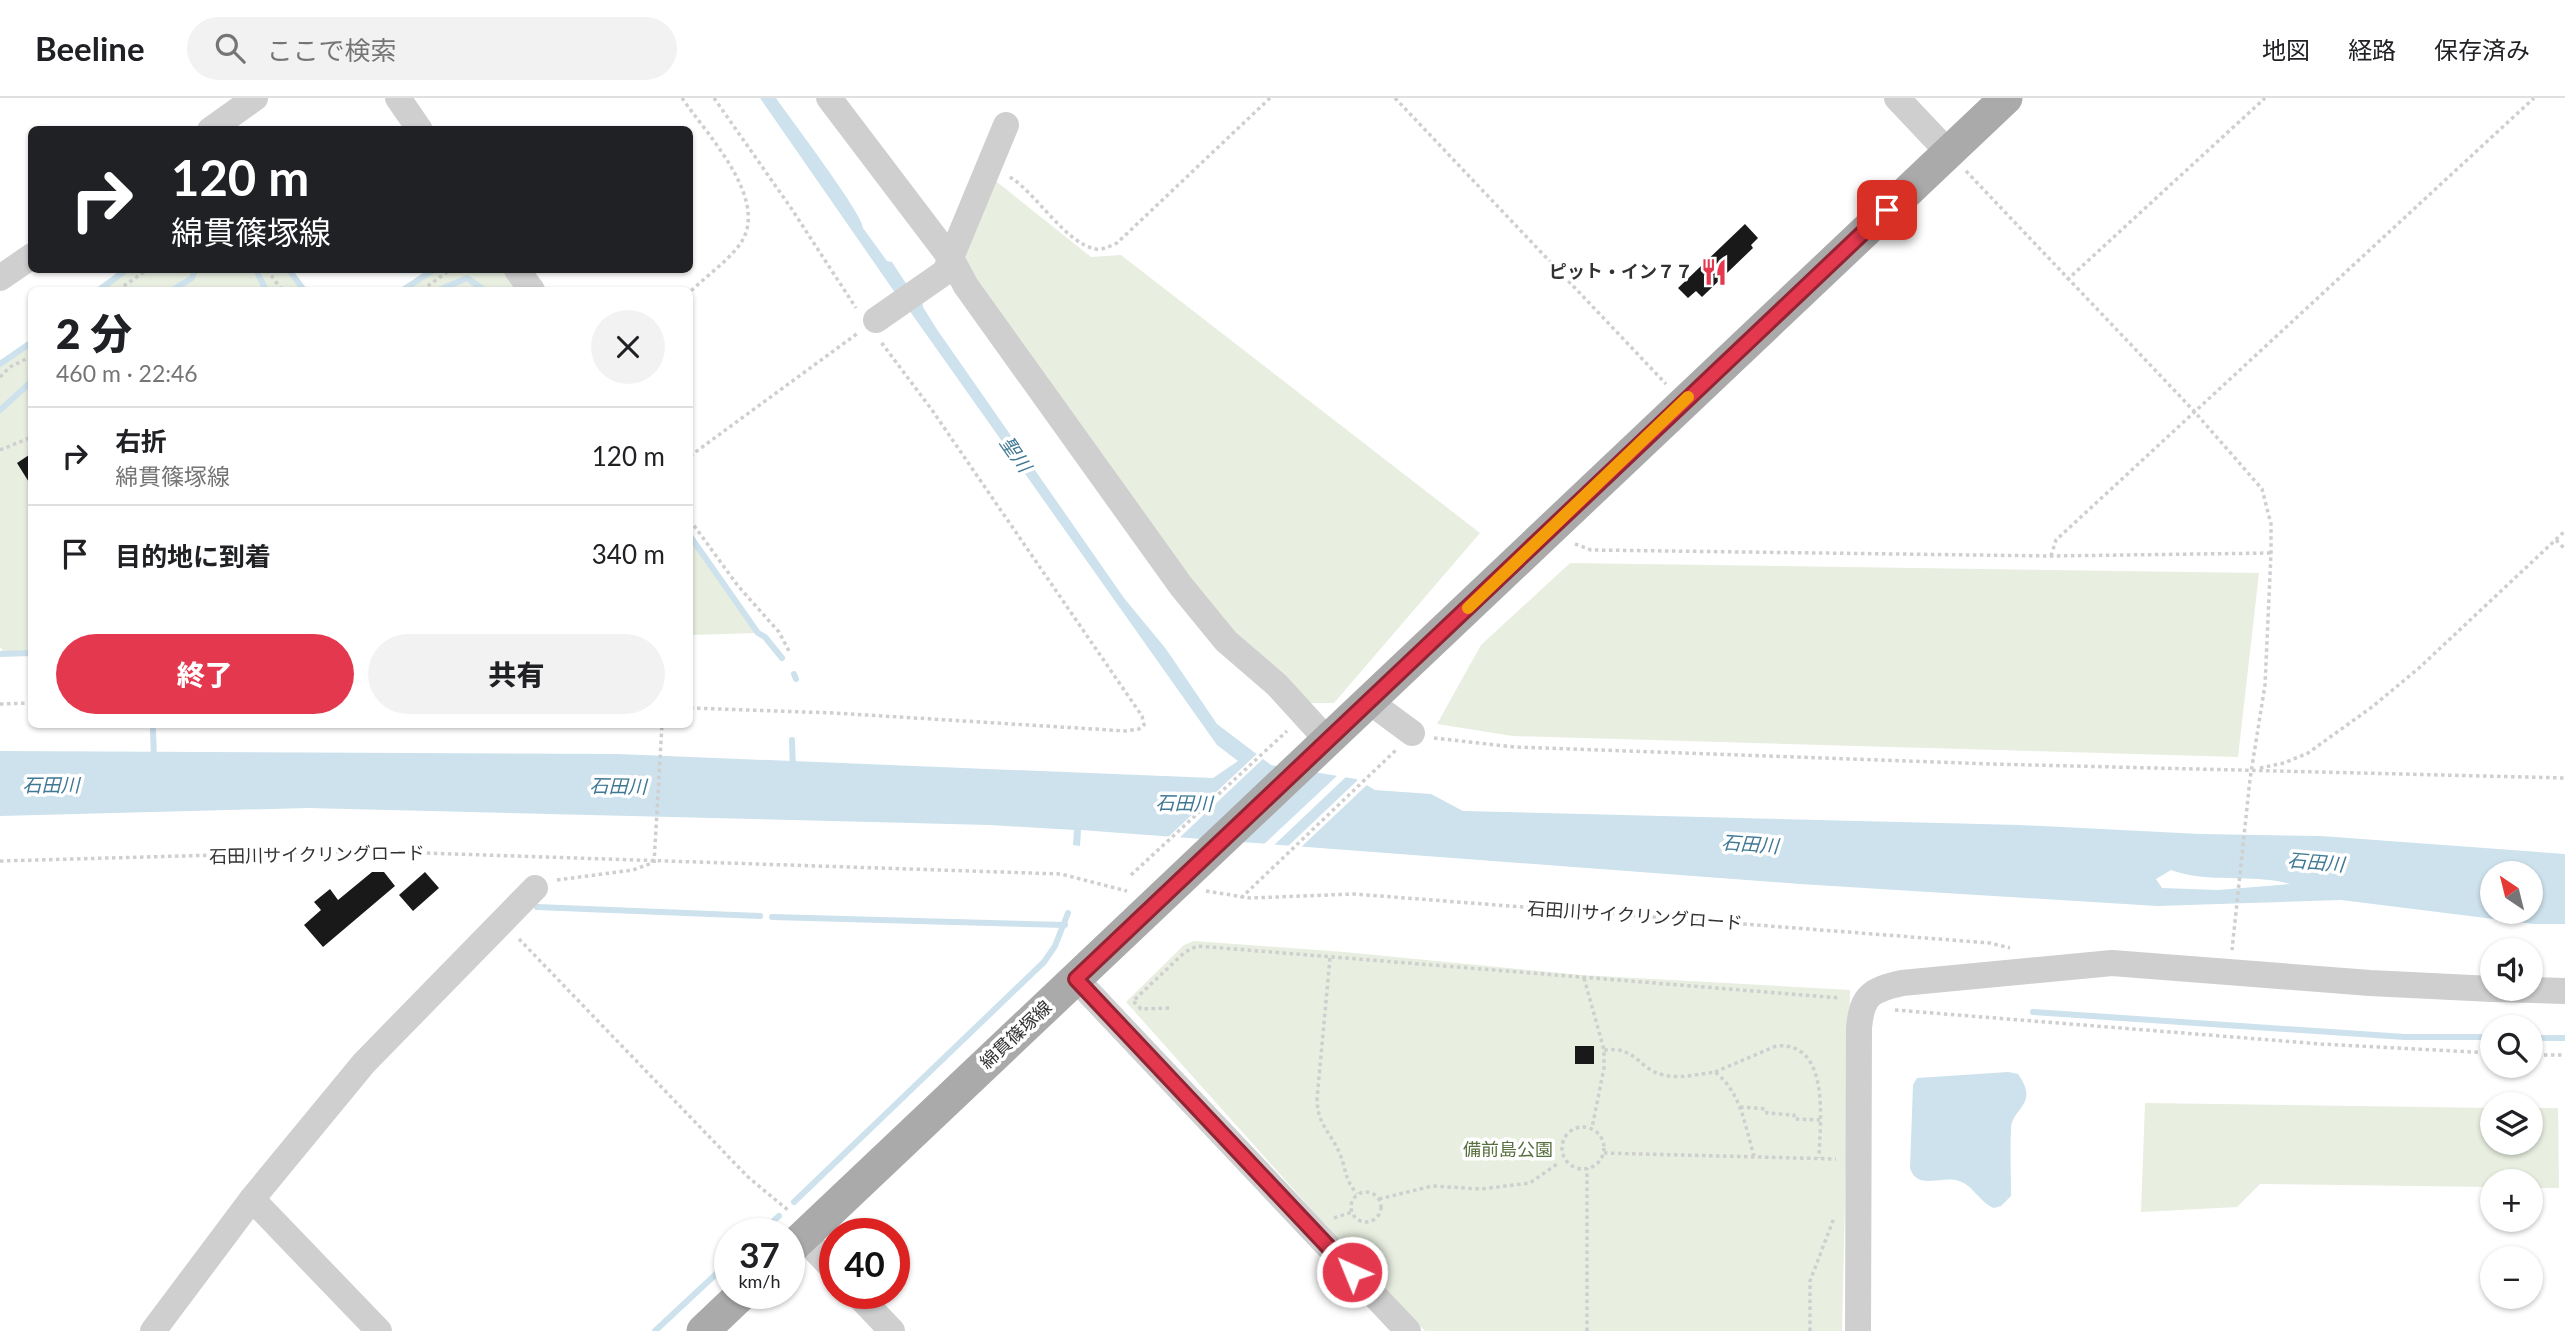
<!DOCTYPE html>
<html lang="ja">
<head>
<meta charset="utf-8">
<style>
	:root { --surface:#fff; --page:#f2f2f2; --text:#202124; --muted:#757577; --line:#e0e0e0; --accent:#e4384f }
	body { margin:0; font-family:Lato,"Noto Sans JP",sans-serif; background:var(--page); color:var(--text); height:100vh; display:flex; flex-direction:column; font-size:26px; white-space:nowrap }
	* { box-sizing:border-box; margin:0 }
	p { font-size:23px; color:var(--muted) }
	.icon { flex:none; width:38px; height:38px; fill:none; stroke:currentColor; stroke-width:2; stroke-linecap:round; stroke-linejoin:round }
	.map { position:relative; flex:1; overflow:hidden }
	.side { position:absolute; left:28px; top:189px; width:665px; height:441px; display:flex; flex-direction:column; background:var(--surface); border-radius:10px; box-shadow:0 2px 5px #0004 }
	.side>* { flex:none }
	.hud { position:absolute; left:28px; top:28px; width:665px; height:147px; border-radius:10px; box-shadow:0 2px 5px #0004; background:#202124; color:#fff; overflow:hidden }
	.needle { width:46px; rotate:325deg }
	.buttons { position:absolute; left:2480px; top:763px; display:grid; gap:14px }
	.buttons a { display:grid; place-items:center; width:63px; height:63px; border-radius:50%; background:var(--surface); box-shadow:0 2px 5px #0004; font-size:35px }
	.speed { position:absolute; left:714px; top:1120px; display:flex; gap:14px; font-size:35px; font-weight:700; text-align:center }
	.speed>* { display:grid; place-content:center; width:91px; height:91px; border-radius:50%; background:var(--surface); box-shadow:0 2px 5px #0004; line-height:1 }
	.speed small { font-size:18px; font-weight:400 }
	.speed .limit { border:10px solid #d22; background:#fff; color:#111 }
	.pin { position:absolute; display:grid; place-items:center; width:60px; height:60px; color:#fff; margin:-30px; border-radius:14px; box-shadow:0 4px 10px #0006 }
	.me { position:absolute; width:77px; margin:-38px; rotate:316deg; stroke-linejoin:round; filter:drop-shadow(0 0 5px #0008) }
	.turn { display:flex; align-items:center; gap:24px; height:147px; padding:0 28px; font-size:32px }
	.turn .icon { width:91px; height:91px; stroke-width:2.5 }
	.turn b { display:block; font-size:49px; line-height:60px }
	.round { display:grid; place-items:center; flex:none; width:74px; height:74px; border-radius:37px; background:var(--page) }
	.overview { display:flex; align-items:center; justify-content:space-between; height:119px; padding:0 28px }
	h1 { font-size:42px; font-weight:800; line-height:52px }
	.cta { display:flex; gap:14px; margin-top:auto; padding:14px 28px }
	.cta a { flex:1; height:80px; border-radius:42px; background:var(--accent); color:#fff; font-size:28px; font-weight:800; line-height:80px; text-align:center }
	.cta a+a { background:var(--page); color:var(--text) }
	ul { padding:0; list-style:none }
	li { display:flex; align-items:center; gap:21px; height:98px; padding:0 28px; border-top:2px solid var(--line) }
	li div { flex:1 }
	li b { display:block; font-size:26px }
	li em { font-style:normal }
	header { display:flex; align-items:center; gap:42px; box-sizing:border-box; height:98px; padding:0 35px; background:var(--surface); border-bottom:2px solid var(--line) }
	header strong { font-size:33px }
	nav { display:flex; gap:38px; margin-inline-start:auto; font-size:24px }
	.search { width:490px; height:63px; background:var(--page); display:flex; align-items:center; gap:18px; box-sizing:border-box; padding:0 24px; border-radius:38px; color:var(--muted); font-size:26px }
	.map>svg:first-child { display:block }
</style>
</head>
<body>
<header>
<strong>Beeline</strong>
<div class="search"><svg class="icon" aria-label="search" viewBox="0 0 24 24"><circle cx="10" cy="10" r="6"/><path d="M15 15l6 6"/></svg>ここで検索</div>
<nav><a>地図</a><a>経路</a><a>保存済み</a></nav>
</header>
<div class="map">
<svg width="2565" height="1233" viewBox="0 0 2565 1233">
	<rect width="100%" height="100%" fill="#fff"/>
	<!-- green -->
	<g fill="#e8eee0">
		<path d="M992,80L1091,159L1121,157L1480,435L1334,605H1311L1306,610L1196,492L982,199L962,152Z"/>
		<path d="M126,172H289L304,192H99Z"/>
		<path d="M433,172H502L517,192H403Z"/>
		<path d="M31,244V553H3L0,549V266Z"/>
		<path d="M690,438L758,535L690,537Z"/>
		<path d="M1570,465L2259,475L2238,659L1513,638L1437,626L1481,547Z"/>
		<path d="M1194,843L1344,854L1581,877L1850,892L1842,1233H1425L1312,1112L1126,904L1184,847Z"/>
		<path d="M2145,1005L2492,1010V1045H2530L2531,1010H2558L2559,1090H2531L2530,1083H2492V1089L2260,1086L2237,1109L2141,1114Z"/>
	</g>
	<!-- water -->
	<g fill="#cde2ed" fill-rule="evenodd">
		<path d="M760,0H776C789,19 863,116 863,130L887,163L892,164L909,190L898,199Z"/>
		<path d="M922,202L923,209L936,230L1124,500L1166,551L1217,626L1271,667L1356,681L1375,692L1431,696L1463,713L2020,727L2200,736L2321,738L2565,756V826H2534L2341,802L2157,808L1800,786L1081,732L1080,748L1073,747L1074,732L990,727L308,710L0,718V653L618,656L1213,680L1238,663L1217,647L909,212ZM2171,772C2208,786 2252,775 2290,786L2218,792L2162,790L2156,781ZM2492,775H2530V814H2492Z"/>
		<path d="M2008,974L2018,976C2040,1007 2012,1009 2011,1031C2010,1053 2011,1076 2011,1098L2001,1108L1994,1110C1980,1105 1973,1087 1959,1083C1942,1077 1917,1093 1910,1070L1913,987L1917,980Z"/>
	</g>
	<!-- pier -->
	<g fill="#fff">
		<path d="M1260,653L1266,658L1176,743L1165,742Z"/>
		<path d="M1340,675L1349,676L1271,750L1261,749Z"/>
		<path d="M1361,679L1369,685L1298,752L1285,751Z"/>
	</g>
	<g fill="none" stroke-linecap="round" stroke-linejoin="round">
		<!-- stream -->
		<g stroke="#cde2ed" stroke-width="6">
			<path d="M256,172L266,192"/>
			<path d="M289,172L304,192"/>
			<path d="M99,192L126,172"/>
			<path d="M172,192L192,180L195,172"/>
			<path d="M403,192L433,172"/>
			<path d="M439,192L467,180L484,192"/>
			<path d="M0,266L32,244"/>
			<path d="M0,312L32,283"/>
			<path d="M690,438L758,535L765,539L782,560"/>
			<path d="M0,556L32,555"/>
			<path d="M794,576L796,581"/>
			<path d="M153,632L154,661"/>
			<path d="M792,642L793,671"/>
			<path d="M537,809L760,818"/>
			<path d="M772,819L1065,827"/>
			<path d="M2033,914L2405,939H2492"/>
			<path d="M2530,940H2565"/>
			<path d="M794,1104L1044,864L1055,848L1068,815"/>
			<path d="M759,1136L779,1118"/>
			<path d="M655,1233L730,1163"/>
		</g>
	</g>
	<!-- building -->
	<g fill="#191919">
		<path d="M1745,126L1758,140L1751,147L1753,150L1702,199L1696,193L1688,200L1678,190Z"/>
		<path d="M32,355V389L17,365Z"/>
		<path d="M372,774H384L395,788L323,849L304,827L321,812L314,804L330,791L338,802Z"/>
		<path d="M425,774L439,790L413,813L399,797Z"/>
		<rect x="1575" y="948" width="19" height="18"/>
	</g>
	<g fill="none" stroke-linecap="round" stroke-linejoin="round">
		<!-- path -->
		<g stroke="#cfcfcf" stroke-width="3.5" stroke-dasharray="3.5 3.5" stroke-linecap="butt">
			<path d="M682,0C707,37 775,106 737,150C724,166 705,179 690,194"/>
			<path d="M714,0L791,110L856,210"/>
			<path d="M1395,0L1666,286"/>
			<path d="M1966,73L2193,312L2262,391L2271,426V455L2265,587L2250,681L2232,852"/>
			<path d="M1010,79C1038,97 1066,146 1096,151C1103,152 1110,148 1117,145L1270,0"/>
			<path d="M267,172L282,192"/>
			<path d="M2067,182L2265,0"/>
			<path d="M118,192L147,172"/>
			<path d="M422,192L450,172"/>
			<path d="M0,279L10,269L32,258"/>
			<path d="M0,352L32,339"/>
			<path d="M690,358L858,235"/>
			<path d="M690,422L738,488L779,534L790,555"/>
			<path d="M2556,442L2565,451"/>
			<path d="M1575,446L1591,452L2051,458L2271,455"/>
			<path d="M2051,458L2056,442L2534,0"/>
			<path d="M0,606L32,605"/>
			<path d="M690,610L834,615L1126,633L1139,631L1144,627L1142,618L932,312L881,244"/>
			<path d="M1434,640L1514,649L1991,666L2565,680"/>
			<path d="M2260,670L2284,665L2308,655L2372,609L2419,570L2565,433"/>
			<path d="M0,763L363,753L1061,776L1127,793"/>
			<path d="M654,765L662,626"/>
			<path d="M1131,777L1287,633"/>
			<path d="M557,782L633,772L652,765"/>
			<path d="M1206,793L1250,800L1354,796L1990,845L2010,850"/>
			<path d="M1241,800L1396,652"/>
			<path d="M519,841L748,1079L789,1113"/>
			<path d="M1330,860L1317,1001C1318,1028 1330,1033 1340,1056C1347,1074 1344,1080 1357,1096"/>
			<path d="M1584,880L1604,952V970L1592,1030"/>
			<path d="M1169,910L1141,911L1133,903L1185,854L1197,848L1840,900"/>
			<path d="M1895,912L2321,946L2492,955"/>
			<path d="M1604,952C1638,948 1638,972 1664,977C1679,981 1700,976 1715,974C1741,994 1745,1028 1754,1058"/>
			<path d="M2530,957H2565"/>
			<path d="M1715,974L1776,948C1831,943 1820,1024 1819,1060"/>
			<path d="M1740,1009L1766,1011L1767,1015L1794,1017V1021L1820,1022"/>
			<circle cx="1583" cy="1050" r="21"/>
			<path d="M1604,1055L1836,1061"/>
			<circle cx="1366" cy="1109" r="15"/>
			<path d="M1379,1101L1432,1088L1481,1091L1530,1085L1557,1066"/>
			<path d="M1334,1120L1352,1114"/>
			<path d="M1587,1233V1070"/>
			<path d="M1810,1233V1183L1834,1120"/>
		</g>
		<!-- minor -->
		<g stroke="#cfcfcf" stroke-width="26">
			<path d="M398,0L420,32"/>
			<path d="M829,0L952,162L966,188L1181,488L1226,543L1277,587L1329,644"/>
			<path d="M1897,0L1948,54"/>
			<path d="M210,32L255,0"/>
			<path d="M517,172L532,192"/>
			<path d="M0,180L32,158"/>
			<path d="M876,222L945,174L1006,27"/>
			<path d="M1370,604L1412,635"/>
			<path d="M1076,881L1408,1233"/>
			<path d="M2492,891L2565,893"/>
			<path d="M252,1101L379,1233"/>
			<path d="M806,1136L816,1153L835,1173"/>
			<path d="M856,1195L892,1233"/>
			<path d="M153,1233L252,1101L364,965L535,790"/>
			<path d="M1858,1233L1859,930C1862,897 1871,892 1902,885L2112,865L2370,885L2492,891"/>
		</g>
		<!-- major -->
		<g stroke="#aaa" stroke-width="33">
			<path d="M789,1152L2006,0"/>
			<path d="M703,1233L743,1195"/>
		</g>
	</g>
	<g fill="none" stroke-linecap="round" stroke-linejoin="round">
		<defs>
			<path id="route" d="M1352,1174L1076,881L1887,112"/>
		</defs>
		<!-- route casing -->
		<use href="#route" stroke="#942433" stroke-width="18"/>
		<!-- route -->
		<use href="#route" stroke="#e4384f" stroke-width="12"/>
		<!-- slow -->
		<path stroke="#f59e0b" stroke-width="12" d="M1468,510L1688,299"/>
	</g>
	<!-- icons -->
	<defs>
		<symbol id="restaurant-bare" viewBox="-9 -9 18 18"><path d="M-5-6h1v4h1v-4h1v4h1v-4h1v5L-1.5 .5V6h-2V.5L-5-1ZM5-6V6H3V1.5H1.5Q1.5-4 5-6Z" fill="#e4384f" stroke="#fff" stroke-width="2.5" paint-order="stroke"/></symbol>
	</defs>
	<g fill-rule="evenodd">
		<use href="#restaurant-bare" x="1695" y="155" width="38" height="38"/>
	</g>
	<g text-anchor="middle" stroke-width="7" stroke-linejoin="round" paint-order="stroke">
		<!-- poi labels -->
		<g font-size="18" font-weight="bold" fill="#323232" stroke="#fff" text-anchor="end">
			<text x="1693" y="180">ピット・イン７７</text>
		</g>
		<!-- street labels -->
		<g font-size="18" fill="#323232" stroke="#fff">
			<text transform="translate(317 757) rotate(-1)" y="6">石田川サイクリングロード</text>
			<text transform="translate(1635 818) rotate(4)" y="6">石田川サイクリングロード</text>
			<text transform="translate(1016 937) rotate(-43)" y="6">綿貫篠塚線</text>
		</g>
		<!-- park labels -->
		<g font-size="18" fill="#576e3f" stroke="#fff">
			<text x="1508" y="1058">備前島公園</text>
		</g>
		<!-- water labels -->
		<g font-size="19" font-style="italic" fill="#3f7894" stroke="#fff">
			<text transform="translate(1016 356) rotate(55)" y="7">聖川</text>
			<text x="51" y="694">石田川</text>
			<text transform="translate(618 688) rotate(1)" y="7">石田川</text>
			<text transform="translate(1184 705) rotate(1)" y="7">石田川</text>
			<text transform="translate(1750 746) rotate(4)" y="7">石田川</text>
			<text transform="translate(2316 764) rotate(5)" y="7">石田川</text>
		</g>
	</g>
</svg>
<div class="buttons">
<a><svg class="needle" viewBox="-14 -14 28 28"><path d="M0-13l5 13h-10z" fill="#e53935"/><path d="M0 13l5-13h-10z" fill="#757577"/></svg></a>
<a><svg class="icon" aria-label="sound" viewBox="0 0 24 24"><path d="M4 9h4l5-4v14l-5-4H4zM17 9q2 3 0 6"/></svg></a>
<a><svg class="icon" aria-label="search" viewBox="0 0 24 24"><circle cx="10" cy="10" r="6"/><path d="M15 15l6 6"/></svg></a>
<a><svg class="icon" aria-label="layers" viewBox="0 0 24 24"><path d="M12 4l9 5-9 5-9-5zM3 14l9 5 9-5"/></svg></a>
<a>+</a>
<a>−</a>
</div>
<div class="speed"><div>37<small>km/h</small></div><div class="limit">40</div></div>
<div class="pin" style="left:1887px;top:112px;background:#d93025"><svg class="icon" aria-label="arrive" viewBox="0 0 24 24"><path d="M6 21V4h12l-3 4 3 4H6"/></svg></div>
<svg class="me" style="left:1352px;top:1174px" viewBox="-20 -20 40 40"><circle r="17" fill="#e4384f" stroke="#fff" stroke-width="3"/><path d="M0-11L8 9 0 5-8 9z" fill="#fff"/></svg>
<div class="hud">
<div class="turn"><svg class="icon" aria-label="right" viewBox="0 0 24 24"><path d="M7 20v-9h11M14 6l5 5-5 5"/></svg><div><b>120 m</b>綿貫篠塚線</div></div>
</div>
<section class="side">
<div class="overview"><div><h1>2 分</h1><p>460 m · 22:46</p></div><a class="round"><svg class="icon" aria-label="close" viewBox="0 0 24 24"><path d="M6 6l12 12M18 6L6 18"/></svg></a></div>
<ul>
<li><svg class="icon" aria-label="right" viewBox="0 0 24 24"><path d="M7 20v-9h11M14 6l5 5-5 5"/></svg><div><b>右折</b><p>綿貫篠塚線</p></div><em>120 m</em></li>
<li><svg class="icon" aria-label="arrive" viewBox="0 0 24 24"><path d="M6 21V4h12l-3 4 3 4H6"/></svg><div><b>目的地に到着</b></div><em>340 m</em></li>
</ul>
<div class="cta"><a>終了</a><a>共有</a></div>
</section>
</div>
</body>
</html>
